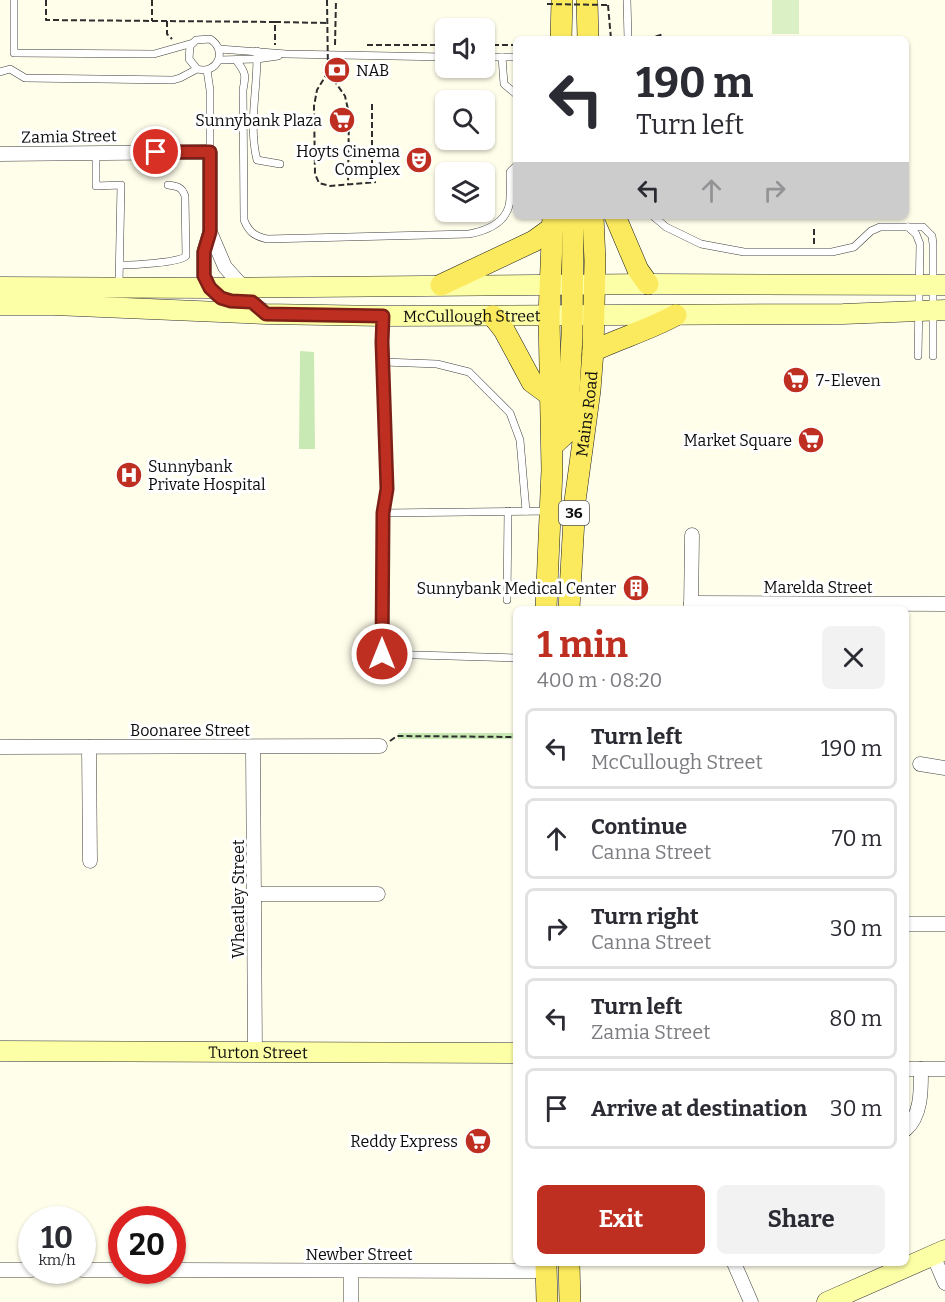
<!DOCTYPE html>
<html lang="en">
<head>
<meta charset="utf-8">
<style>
	:root { --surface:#fff; --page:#f2f2f3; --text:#2b2b33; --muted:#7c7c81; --line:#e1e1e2; --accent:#be2f22 }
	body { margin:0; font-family:Bitter,serif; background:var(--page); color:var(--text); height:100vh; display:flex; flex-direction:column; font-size:22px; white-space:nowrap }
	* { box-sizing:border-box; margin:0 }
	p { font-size:20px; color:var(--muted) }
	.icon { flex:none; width:33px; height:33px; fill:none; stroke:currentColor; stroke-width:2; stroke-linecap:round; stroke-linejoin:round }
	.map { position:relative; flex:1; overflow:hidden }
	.drawer { position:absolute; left:513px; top:606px; width:396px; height:660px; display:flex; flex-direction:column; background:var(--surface); border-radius:9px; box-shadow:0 2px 4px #0004 }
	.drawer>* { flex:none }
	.banner { position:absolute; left:513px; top:36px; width:396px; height:183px; border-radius:9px; box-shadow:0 2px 4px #0004; background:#fff; color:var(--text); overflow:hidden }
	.tools { position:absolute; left:435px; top:18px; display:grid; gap:12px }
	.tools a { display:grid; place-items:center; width:60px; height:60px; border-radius:9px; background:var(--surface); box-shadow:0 2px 4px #0004; font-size:30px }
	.speed { position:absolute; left:18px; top:1206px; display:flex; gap:12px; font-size:30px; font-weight:700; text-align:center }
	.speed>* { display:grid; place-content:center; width:78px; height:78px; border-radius:50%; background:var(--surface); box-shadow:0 2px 4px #0004; line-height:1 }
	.speed small { font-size:15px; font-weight:400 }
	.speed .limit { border:9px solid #d22; background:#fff; color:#111 }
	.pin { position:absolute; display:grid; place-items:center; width:51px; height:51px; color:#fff; margin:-26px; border:3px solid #fff; border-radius:50%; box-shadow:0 2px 6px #0007 }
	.me { position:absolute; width:66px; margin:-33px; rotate:0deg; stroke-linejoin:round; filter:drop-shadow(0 0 4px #0008) }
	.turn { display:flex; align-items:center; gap:21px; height:126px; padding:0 24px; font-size:27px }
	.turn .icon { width:78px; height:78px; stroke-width:2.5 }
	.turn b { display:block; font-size:42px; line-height:51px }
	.lanes { display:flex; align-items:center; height:57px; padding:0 24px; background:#0003; justify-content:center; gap:30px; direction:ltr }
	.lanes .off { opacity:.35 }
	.round { display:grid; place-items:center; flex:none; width:63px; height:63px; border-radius:9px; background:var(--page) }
	.summary { display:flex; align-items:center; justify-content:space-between; height:102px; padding:0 24px }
	h1 { font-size:36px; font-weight:700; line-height:45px; color:var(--accent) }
	.button { display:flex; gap:12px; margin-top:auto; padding:12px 24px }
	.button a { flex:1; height:69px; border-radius:9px; background:var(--accent); color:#fff; font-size:24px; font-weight:700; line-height:69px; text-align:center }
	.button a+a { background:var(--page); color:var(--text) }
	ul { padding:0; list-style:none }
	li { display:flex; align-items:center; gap:18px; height:81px; margin:0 12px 9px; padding:0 12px; border:3px solid var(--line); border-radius:9px }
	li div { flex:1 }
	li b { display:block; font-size:22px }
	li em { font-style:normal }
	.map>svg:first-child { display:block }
</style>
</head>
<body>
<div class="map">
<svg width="945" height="1302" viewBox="0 0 945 1302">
	<rect width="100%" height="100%" fill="#fffeeb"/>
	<!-- green -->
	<g fill="#c9e9b4">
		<path d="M300,351L314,352L315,449H299Z"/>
		<rect x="398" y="733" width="118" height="6"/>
	</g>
	<!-- pitch -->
	<rect fill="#dcf0c6" x="772" y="0" width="27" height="34"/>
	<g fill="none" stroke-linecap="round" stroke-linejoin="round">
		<defs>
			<g id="lane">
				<path d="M14,0V53L154,54L193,43"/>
				<path d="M627,0L628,39"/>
				<path d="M219,49L286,54L446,57"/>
				<path d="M257,51C258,88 248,124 257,160L280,164"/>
				<path d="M484,57H516"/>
				<path d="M502,57L504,84L516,94"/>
				<path d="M219,60L257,59L278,56"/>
				<path d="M236,60C246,73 246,75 243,90L244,220C249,232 254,236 267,239L469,234C485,231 504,224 509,206C511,198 510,182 510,172L516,166"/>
				<path d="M207,70L210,90V152"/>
				<path d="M0,72L10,69L25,78L173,80L180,78L197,69C218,75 228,50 210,39L196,40L190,46L189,59L197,69"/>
				<path d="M96,152V186L121,185L119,284"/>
				<path d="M653,216L666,227L701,244L744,252H832L854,247L871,231L880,227H923L932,236L933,244V356"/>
				<path d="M908,227L916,234L920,244L918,356"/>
				<path d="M120,265C132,265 179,263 186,256L185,196C182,187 177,186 168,185"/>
				<path d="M383,319L382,342L384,362L437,364L469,372L510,413L520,440L526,511"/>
				<path d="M384,362L387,489L383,513L382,654L516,658"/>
				<path d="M383,513L549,511"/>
				<path d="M507,600L508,511"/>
			</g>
			<g id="street">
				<path d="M0,154L210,152V232L204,252V276L210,288L221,298L231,301L252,302L266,314"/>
				<path d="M210,232L225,267L243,287"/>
				<path d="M691,603L945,604"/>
				<path d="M691,609L692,535"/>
				<path d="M0,747L380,746"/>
				<path d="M89,747L90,861"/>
				<path d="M253,747L255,1051"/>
				<path d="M920,764L945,768"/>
				<path d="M255,894H378"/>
				<path d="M906,924H945"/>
				<path d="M906,1069H945"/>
				<path d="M906,1129C922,1115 921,1088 921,1069"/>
				<path d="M933,1255L945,1283"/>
				<path d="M734,1263L751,1302"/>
				<path d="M0,1270H32"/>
				<path d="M82,1270H122"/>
				<path d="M172,1270L546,1271"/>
				<path d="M351,1302V1271"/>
			</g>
			<g id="secondary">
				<path d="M0,287L210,288L648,284L945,285"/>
				<path id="s1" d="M0,305H54L266,314L383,316L843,314L945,310"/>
				<path id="s2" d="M0,1051L516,1053"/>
				<path d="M827,1302L945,1250"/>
			</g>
			<g id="primary">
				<path d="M587,0L588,39"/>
				<path d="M561,39L562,0"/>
				<path d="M615,216L638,270L648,284"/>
				<path d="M441,285L534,241L552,228"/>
				<path d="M493,316L504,330L532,382L551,396"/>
				<path d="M593,351C620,338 649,330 676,315"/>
				<path d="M552,446L567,432L572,335L573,216"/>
				<path d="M546,609L552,470L549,316L553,216"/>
				<path id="s3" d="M569,609L575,501L590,390L593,351L595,261L593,216"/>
				<path d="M546,1263L547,1302"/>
				<path d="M569,1263L570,1302"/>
			</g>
		</defs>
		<!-- lane casing -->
		<use href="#lane" stroke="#3f3f3f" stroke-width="8"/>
		<!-- street casing -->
		<use href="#street" stroke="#3f3f3f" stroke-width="15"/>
		<!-- secondary casing -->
		<use href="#secondary" stroke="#2e2e2e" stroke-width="21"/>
		<!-- primary casing -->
		<use href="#primary" stroke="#1d1d1d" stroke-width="22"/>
		<!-- path -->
		<g stroke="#2e2e2e" stroke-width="2" stroke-dasharray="6 3" stroke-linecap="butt">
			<path d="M46,0V20L275,22V45"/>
			<path d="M152,0V21"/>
			<path d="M608,5L611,39"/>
			<path d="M167,21V34L172,39"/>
			<path d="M275,22L327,23"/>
			<path d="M647,39L664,34"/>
			<path d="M335,45L336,0"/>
			<path d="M367,45H446"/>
			<path d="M484,45H516"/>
			<path d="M328,72L345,96L349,114L348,185"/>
			<path d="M372,182V102"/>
			<path d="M814,244V229"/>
			<path d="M390,741L397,736L516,737"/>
		</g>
		<!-- lane -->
		<use href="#lane" stroke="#fff" stroke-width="7"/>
		<!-- street -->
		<use href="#street" stroke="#fff" stroke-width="14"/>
		<!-- secondary -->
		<use href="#secondary" stroke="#fdffa6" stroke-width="20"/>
		<!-- primary -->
		<use href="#primary" stroke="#fbea5e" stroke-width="21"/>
		<!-- path-bridge -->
		<g stroke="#2e2e2e" stroke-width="2" stroke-dasharray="6 3" stroke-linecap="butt">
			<path d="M327,0L328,72L317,90L314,106L315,174L319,183L330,186L376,182"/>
			<path d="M547,4L608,5"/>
		</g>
	</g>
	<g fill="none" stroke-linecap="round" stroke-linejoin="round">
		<defs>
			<path id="route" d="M156,152H210V232L204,252V276L210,288L221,298L231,301L252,302L266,314L383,316L382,342L387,489L383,513L382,654"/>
		</defs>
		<!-- route casing -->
		<use href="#route" stroke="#7c1f16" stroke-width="15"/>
		<!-- route -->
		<use href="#route" stroke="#be2f22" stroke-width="10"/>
	</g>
	<!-- icons -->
	<defs>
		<symbol id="bank-disc" viewBox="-11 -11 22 22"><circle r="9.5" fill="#be2f22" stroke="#fff"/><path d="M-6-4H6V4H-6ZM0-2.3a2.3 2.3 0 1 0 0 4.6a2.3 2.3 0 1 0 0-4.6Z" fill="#fff"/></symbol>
		<symbol id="supermarket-disc" viewBox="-11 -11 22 22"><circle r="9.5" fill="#be2f22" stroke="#fff"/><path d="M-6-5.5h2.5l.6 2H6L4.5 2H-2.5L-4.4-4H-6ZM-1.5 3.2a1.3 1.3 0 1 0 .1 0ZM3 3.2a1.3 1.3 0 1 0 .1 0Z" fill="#fff"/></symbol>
		<symbol id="theatre-disc" viewBox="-11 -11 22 22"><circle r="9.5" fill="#be2f22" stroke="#fff"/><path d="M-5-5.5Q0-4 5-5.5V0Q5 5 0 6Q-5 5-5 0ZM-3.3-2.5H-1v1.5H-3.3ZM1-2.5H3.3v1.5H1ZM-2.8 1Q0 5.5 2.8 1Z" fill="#fff"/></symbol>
		<symbol id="hospital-disc" viewBox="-11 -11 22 22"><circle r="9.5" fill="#be2f22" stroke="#fff"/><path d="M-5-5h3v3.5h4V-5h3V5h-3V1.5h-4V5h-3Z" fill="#fff"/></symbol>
		<symbol id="building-disc" viewBox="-11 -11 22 22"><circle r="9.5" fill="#be2f22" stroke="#fff"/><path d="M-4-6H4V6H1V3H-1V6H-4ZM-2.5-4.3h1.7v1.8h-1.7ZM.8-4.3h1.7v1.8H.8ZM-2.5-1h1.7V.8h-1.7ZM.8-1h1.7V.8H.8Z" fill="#fff"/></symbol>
	</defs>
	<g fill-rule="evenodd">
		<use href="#bank-disc" x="322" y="55" width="30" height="30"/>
		<use href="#supermarket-disc" x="327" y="105" width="30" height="30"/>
		<use href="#theatre-disc" x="404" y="145" width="30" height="30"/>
		<use href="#supermarket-disc" x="781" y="365" width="30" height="30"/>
		<use href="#supermarket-disc" x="796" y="425" width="30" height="30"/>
		<use href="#hospital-disc" x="114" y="460" width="30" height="30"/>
		<use href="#building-disc" x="621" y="573" width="30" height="30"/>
		<use href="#supermarket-disc" x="463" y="1126" width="30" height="30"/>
	</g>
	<g text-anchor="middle" stroke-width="6" stroke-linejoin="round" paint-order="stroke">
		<!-- shield labels -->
		<rect fill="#fff" stroke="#555" stroke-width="1.5" x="559" y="501" width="30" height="24" rx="4.5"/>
		<g font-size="15" font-weight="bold" fill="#0c0c0c">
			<text x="574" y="518">36</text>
		</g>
		<!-- poi labels -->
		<g font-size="16" fill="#0c0c0c" stroke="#fff" text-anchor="end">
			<text x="356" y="76" text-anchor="start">NAB</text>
			<text x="322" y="126">Sunnybank Plaza</text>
			<text x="400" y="157">Hoyts Cinema<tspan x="400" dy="18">Complex</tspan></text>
			<text x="816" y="386" text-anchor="start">7-Eleven</text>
			<text x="792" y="446">Market Square</text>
			<text x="148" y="472" text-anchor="start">Sunnybank<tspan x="148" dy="18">Private Hospital</tspan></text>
			<text x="616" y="594">Sunnybank Medical Center</text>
			<text x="458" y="1147">Reddy Express</text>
		</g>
		<!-- street labels -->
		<g font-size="16" fill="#0c0c0c" stroke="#fff">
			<text transform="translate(69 136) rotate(-1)" y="6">Zamia Street</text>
			<text dy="6" stroke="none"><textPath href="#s1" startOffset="472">McCullough Street</textPath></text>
			<text dy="6" stroke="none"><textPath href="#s3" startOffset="196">Mains Road</textPath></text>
			<text x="818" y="593">Marelda Street</text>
			<text x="190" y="736">Boonaree Street</text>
			<text transform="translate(238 899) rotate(-90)" y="6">Wheatley Street</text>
			<text dy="6" stroke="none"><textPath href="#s2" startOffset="258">Turton Street</textPath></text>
			<text x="359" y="1260">Newber Street</text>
		</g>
	</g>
</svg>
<div class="tools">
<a><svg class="icon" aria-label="sound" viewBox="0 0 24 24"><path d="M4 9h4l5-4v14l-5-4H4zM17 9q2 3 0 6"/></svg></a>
<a><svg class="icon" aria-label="search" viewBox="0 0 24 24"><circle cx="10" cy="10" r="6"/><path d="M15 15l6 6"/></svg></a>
<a><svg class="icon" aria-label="layers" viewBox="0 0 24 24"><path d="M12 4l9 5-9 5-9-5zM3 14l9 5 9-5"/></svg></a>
</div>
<div class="speed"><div>10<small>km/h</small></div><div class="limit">20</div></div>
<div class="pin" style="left:156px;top:152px;background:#d93025"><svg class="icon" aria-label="arrive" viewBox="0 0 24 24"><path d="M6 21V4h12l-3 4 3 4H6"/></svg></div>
<svg class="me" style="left:382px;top:654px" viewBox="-20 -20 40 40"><circle r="17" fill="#be2f22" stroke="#fff" stroke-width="3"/><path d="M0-11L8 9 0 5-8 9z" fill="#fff"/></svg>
<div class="banner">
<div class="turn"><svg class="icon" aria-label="left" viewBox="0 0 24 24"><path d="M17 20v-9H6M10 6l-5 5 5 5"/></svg><div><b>190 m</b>Turn left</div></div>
<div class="lanes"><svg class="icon" aria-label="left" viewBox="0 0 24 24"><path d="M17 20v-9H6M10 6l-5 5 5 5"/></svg><svg class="icon off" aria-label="ahead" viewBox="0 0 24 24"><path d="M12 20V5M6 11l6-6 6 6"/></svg><svg class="icon off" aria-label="right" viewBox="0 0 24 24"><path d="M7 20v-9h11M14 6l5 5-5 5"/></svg></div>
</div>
<section class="drawer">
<div class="summary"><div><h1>1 min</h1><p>400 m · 08:20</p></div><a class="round"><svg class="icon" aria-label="close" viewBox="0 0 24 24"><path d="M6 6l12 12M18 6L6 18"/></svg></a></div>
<ul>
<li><svg class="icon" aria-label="left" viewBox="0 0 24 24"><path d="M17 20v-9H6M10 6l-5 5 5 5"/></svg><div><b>Turn left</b><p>McCullough Street</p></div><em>190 m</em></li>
<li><svg class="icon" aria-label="ahead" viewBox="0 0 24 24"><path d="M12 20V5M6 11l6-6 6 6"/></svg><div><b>Continue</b><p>Canna Street</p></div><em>70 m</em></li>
<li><svg class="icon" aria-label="right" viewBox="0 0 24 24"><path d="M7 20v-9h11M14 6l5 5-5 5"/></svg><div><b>Turn right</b><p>Canna Street</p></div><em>30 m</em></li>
<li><svg class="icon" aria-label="left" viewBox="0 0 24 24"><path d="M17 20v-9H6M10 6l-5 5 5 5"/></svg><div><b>Turn left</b><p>Zamia Street</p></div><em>80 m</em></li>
<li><svg class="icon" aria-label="arrive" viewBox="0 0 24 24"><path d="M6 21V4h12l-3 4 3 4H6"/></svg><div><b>Arrive at destination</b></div><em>30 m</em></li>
</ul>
<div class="button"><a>Exit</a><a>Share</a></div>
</section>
</div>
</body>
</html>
